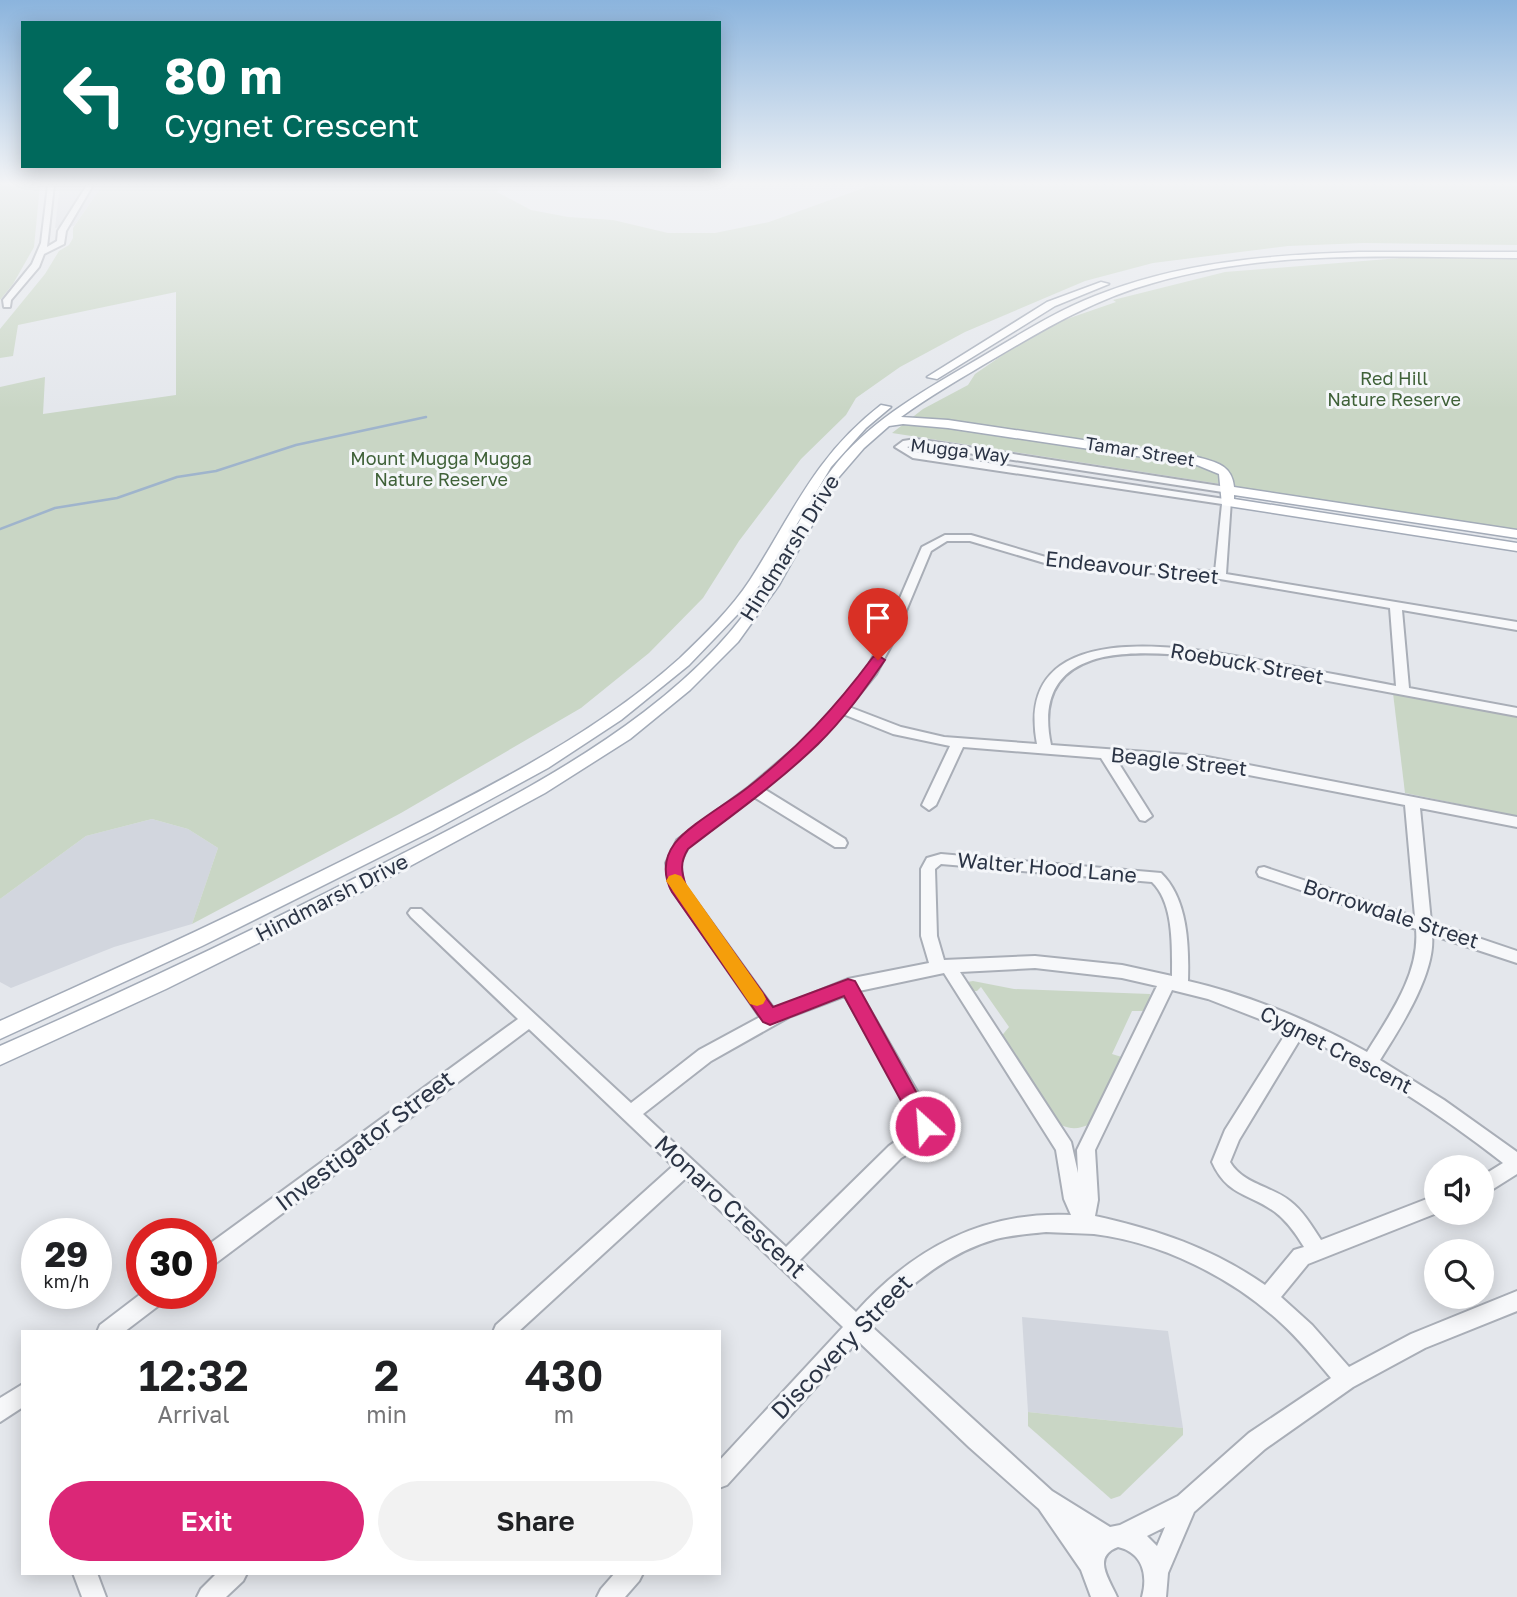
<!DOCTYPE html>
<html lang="en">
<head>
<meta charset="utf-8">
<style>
	:root { --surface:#fff; --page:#f2f2f2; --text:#202124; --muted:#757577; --accent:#db2777 }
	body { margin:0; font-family:"Golos Text",sans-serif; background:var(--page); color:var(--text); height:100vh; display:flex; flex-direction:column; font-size:26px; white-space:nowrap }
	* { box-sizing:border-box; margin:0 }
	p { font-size:23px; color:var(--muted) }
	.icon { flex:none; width:38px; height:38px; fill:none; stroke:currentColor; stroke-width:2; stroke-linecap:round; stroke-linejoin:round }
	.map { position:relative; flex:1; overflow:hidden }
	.side { position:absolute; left:21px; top:1330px; width:700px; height:245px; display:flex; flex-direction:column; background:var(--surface); border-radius:0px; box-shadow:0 4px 18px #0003 }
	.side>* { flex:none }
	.banner { position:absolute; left:21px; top:21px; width:700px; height:147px; border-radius:0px; box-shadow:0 4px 18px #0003; background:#00695c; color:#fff; overflow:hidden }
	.controls { position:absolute; left:1424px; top:1155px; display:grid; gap:14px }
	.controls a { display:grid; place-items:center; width:70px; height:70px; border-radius:50%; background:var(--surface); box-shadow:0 4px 18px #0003; font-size:35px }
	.speed { position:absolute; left:21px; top:1218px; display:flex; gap:14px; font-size:35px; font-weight:700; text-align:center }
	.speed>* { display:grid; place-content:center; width:91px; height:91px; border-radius:50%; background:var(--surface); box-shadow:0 4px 18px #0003; line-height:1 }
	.speed small { font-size:18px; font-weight:400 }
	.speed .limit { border:10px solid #d22; background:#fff; color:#111 }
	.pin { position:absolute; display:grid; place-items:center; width:60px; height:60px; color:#fff; margin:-72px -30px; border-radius:50% 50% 50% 0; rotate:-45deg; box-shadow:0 0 7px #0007 }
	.pin .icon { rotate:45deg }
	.me { position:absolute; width:77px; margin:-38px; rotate:334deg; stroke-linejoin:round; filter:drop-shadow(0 0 5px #0008) }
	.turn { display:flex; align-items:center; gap:24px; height:147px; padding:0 28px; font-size:32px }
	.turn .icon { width:91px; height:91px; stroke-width:2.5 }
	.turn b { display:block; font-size:49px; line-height:60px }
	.eta { display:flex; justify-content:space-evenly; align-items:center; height:119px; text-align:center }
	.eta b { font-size:42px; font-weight:600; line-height:49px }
	.cta { display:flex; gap:14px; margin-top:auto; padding:14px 28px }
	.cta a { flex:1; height:80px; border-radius:42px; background:var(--accent); color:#fff; font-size:28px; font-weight:600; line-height:80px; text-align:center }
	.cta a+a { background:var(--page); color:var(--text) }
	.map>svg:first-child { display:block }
</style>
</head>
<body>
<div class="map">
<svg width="1517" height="1597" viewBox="0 0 1517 1597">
	<rect width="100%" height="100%" fill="#e4e7ec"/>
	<!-- built -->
	<g fill="#d2d6de">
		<path d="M60,185H128L101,187L74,226L55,228Z"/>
		<path d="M152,819L188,829L218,848L192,924L114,947L11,988L0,982V899L86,836Z"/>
		<path d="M1022,1317L1168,1331L1183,1428L1028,1412Z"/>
	</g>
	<!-- green -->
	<g fill="#c9d6c5">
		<path d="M0,185H40L34,247L13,284L0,300Z"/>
		<path d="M128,185H501L497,192L531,210L568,217L613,220L668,233H715L769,222L872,185H1517V245L1364,243L1288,246L1153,263L1085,281L965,332L900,367L856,398L846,415L801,459L739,541L703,598L649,653L581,708L401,813L192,924L218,848L188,829L152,819L86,836L0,899V387L45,377L43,414L176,395V292L18,325L13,356L0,358V329L45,274L59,251L69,245L73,238V228L101,187Z"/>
		<path d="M1413,257L1517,258V530L892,433L923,409L968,385L975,374L1013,348L1064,320L1116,302L1113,300L1225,272Z"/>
		<path d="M1393,693L1517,716V816L1405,793Z"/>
		<path d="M973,981L1014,989L1150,994L1148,1011H1132L1112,1054L1125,1058L1090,1124C1076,1131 1064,1129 1052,1119L999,1039L1009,1027L981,987L977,991H970L967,982Z"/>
		<path d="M1028,1412L1183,1428V1435L1120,1496L1111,1499L1028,1426Z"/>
	</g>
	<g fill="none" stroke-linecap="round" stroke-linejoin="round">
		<!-- stream -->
		<path stroke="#9fb4cc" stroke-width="2.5" d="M0,529L55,508L117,498L177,477L216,471L296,445L426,417"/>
		<defs>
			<g id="minor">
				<path d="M48,185H54L47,247L57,241L58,231L87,185H93L66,231L64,244L44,254L39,267L11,300L10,307H4L3,300L32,264L41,243Z"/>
				<path d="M916,439L1233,488V492L1229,493L916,445L907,447L916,452L1231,500L1226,574L1517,622V630L1402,610L1409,688L1517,708V716L1199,657C1130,649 1030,645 1051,745L1202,756L1517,817V827L1420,808L1431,922L1517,951V963L1432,935C1436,973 1400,1028 1380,1060L1444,1100L1517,1152V1174L1482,1196V1176L1503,1163C1440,1114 1374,1070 1302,1036L1239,1140L1230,1162C1243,1184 1271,1186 1290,1201C1303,1211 1312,1226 1321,1240L1437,1195V1213L1308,1264L1281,1297L1312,1325L1349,1367L1411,1334L1517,1291V1311L1425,1348L1353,1387L1265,1449L1194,1512L1168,1573L1166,1597H1142C1148,1575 1143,1553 1118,1547C1091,1557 1110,1580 1117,1597H1091L1081,1570L1039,1509L969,1447L858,1341L727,1485L719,1488V1461L843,1327L686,1178L518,1332H493L496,1325L673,1166L529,1029L208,1269L201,1271V1250L518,1019L411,917L408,913L411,909H421L631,1103L699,1050L760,1017L671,888L666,863L677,840L749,787L807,738L865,672L881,642L922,547L945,535H971L1049,558L1215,572L1222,504L913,458L895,447L903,441ZM947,541H970L1048,564L1220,579L1390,608L1396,686C1356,678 1315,671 1275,663C1201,650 1011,608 1037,744L944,737L901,727L849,707L876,674L893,642L931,551ZM843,714L893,734L950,746L922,805L929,810L936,805L963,747L1101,758L1140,820L1145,821L1152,816L1116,759L1202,766L1405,805L1415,917L1264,867L1259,868L1257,872L1259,876L1416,929C1420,974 1389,1016 1367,1052C1313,1022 1249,995 1188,981C1189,946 1188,899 1161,873L941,854L927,858L921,869V936L929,963L848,979L774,1009L683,883L680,863L688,847L754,797L835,847H845L847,843L845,839L764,789L817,744ZM941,864L1152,882C1174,903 1172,947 1172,976L1122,965L1035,956L944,960L937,936L935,869ZM1035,968L1122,978L1157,986L1077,1150L1078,1173L1071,1142L960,972ZM944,973L1056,1150L1064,1199L1071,1215C983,1211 914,1248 856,1312L800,1260L901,1158L923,1145L933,1131L929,1112L859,991ZM1172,990L1208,999L1288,1030L1225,1130L1212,1162C1227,1196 1249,1193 1275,1212C1287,1221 1296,1234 1304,1247L1294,1250L1265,1285C1212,1248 1158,1230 1095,1216L1098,1200L1095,1150ZM845,996L914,1119L915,1128L889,1146L786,1247L643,1114L711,1061L789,1017ZM1046,1232C1061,1233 1078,1233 1094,1234C1161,1242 1231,1277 1280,1322C1299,1339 1315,1359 1331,1378L1249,1433L1178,1496L1120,1525L1110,1527L1052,1491L871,1326C905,1288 946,1253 996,1239C1012,1235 1029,1234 1046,1232ZM1165,1527L1157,1546L1147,1536Z"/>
				<path d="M142,1293H169L166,1300L124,1332H97L100,1325Z"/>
				<path d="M23,1384V1407L0,1422V1398Z"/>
				<path d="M73,1573H97L106,1597H82Z"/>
				<path d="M217,1573H247L243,1581L226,1597H197L201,1589Z"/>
				<path d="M615,1573H643L639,1581L625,1597H597L601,1589Z"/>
			</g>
			<g id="major">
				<path d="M1359,252H1517V258C1396,257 1270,249 1153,283C1095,299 1046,328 995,358C963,377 931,395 901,417L948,420L1197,457C1216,462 1232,465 1234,487L1517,530V538L1234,495V499L1517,543V551L1222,505L1219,474L1197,465L948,428L903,424L889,426L864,448L839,477L779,585L738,642L690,690L630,739L545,793L375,885L166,989L0,1065V1046C134,987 267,924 398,856C482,813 568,770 644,712C691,676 736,633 766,582C789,545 805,504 832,469C867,424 916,395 966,366C1008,342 1049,314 1095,296C1179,262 1269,255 1359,252Z"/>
				<path d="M1101,282L1109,284L1055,306L937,379L927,377L1047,302Z"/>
				<path d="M881,405L891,407L866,428L831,467L764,579L737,615L689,665L621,720L548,768L432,831L202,946L0,1039V1021C128,964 254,905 380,842C485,789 592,737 680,658C705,634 731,609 750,580C793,513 815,456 881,405Z"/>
			</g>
		</defs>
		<!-- minor casing -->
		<use href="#minor" stroke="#a9aeb7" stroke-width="4"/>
		<!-- major casing -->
		<use href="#major" stroke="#a3abb8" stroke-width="3"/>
		<!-- minor -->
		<use href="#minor" fill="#f7f8fa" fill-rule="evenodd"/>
		<!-- major -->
		<use href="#major" fill="#fff" fill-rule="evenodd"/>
	</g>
	<!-- sky -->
	<linearGradient id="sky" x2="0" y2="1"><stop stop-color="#8bb4dd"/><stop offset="0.45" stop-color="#f3f4f6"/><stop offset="1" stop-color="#f3f4f6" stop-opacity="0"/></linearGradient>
	<rect width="1517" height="409" fill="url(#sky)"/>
	<!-- route -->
	<path fill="#db2777" stroke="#8e194d" stroke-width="2" d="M878,655L885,660C865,689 844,719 818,744C778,783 732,815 688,849C680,862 681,871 686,886L773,1007L848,979L855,981L935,1126L932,1132L925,1135L918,1132L844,996L770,1025L763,1022L672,892C663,875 663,859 675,843C689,825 728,803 747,788C798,748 835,708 873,657Z"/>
	<!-- slow -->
	<path fill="#f59e0b" d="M675,874L681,876L763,993L766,999L763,1004L757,1006L750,1004L669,885L666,881L669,876Z"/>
	<g text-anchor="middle" stroke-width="6" stroke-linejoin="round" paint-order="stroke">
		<!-- far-park labels -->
		<g font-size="18" fill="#3f6138" stroke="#f4f6f9">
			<text x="1394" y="385">Red Hill<tspan x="1394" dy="21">Nature Reserve</tspan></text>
			<text x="441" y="465">Mount Mugga Mugga<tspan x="441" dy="21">Nature Reserve</tspan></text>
		</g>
		<!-- far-street labels -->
		<g font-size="18" fill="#2b3445" stroke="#f4f6f9">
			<text transform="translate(960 451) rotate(7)" y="6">Mugga Way</text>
			<text transform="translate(1140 452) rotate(9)" y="6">Tamar Street</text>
		</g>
		<!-- street labels -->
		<g font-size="21" fill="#2b3445" stroke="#f4f6f9">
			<text transform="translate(790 548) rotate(-58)" y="7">Hindmarsh Drive</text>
			<text transform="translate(1132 568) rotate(6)" y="7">Endeavour Street</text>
			<text transform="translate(1247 664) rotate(10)" y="7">Roebuck Street</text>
			<text transform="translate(1179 762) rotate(6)" y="7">Beagle Street</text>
			<text transform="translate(1047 868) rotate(5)" y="7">Walter Hood Lane</text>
			<text transform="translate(332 898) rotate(-27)" y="7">Hindmarsh Drive</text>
			<text transform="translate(1391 914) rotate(18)" y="7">Borrowdale Street</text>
			<text transform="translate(1336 1050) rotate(27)" y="7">Cygnet Crescent</text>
		</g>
		<!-- near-street labels -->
		<g font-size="24" fill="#2b3445" stroke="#f4f6f9">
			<text transform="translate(365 1141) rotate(-37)" y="8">Investigator Street</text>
			<text transform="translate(730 1207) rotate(43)" y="8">Monaro Crescent</text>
			<text transform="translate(842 1347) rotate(-46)" y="8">Discovery Street</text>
		</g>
	</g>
</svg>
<div class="controls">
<a><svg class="icon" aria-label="sound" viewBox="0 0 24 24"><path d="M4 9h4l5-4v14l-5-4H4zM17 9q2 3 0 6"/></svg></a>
<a><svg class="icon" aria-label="search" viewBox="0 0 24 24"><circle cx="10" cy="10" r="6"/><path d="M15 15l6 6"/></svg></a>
</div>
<div class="speed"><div>29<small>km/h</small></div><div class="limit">30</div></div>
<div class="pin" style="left:878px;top:660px;background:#d93025"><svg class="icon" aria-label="arrive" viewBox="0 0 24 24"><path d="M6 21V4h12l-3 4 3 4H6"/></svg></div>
<svg class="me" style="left:925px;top:1126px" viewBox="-20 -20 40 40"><circle r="17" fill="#db2777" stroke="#fff" stroke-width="3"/><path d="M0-11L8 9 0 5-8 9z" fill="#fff"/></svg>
<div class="banner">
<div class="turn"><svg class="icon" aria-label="left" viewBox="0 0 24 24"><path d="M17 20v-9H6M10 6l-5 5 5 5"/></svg><div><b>80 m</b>Cygnet Crescent</div></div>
</div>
<section class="side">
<div class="eta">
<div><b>12:32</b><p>Arrival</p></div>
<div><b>2</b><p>min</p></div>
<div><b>430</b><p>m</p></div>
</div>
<div class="cta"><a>Exit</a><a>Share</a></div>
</section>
</div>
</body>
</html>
